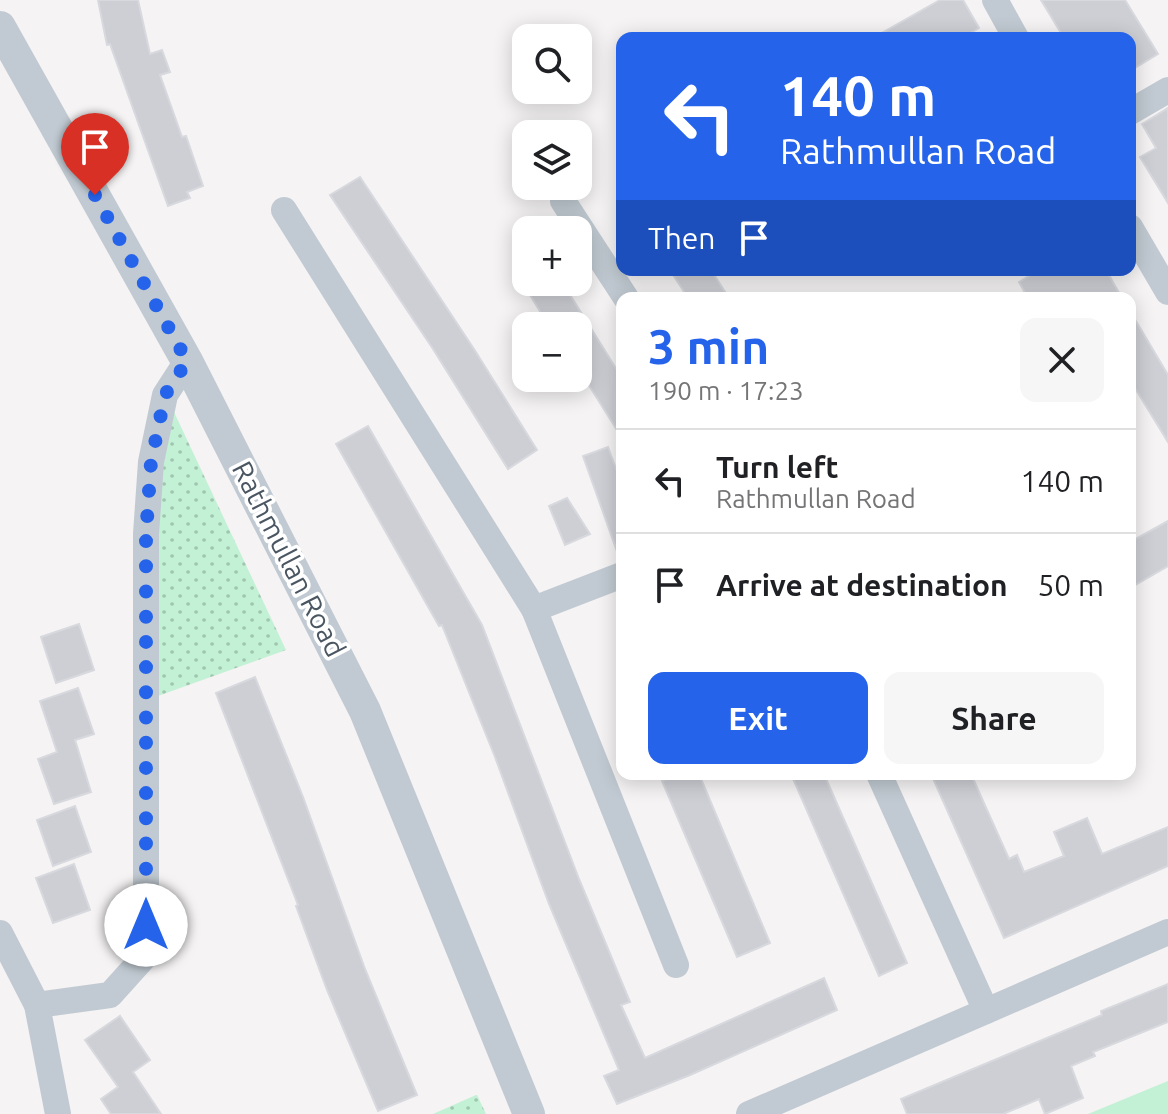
<!DOCTYPE html>
<html lang="en">
<head>
<meta charset="utf-8">
<style>
	:root { --surface:#fff; --page:#f6f6f6; --text:#202124; --muted:#757577; --line:#e0e0e0; --accent:#2563eb }
	body { margin:0; font-family:Ubuntu,sans-serif; background:var(--page); color:var(--text); height:100vh; display:flex; flex-direction:column; font-size:30px; white-space:nowrap }
	* { box-sizing:border-box; margin:0 }
	p { font-size:26px; color:var(--muted) }
	.icon { flex:none; width:44px; height:44px; fill:none; stroke:currentColor; stroke-width:2; stroke-linecap:round; stroke-linejoin:round }
	.map { position:relative; flex:1; overflow:hidden }
	.details { position:absolute; left:616px; top:292px; width:520px; height:488px; display:flex; flex-direction:column; background:var(--surface); border-radius:16px; box-shadow:0 4px 20px #0003 }
	.details>* { flex:none }
	.top-card { position:absolute; left:616px; top:32px; width:520px; height:244px; border-radius:16px; box-shadow:0 4px 20px #0003; background:#2563eb; color:#fff; overflow:hidden }
	.tools { position:absolute; left:512px; top:24px; display:grid; gap:16px }
	.tools a { display:grid; place-items:center; width:80px; height:80px; border-radius:16px; background:var(--surface); box-shadow:0 4px 20px #0003; font-size:40px }
	.pin { position:absolute; display:grid; place-items:center; width:68px; height:68px; color:#fff; margin:-82px -34px; border-radius:50% 50% 50% 0; rotate:-45deg; box-shadow:0 0 8px #0007 }
	.pin .icon { rotate:45deg }
	.me { position:absolute; width:88px; margin:-44px; rotate:0deg; stroke-linejoin:round; filter:drop-shadow(0 0 6px #0008) }
	.turn { display:flex; align-items:center; gap:28px; height:168px; padding:0 32px; font-size:36px }
	.turn .icon { width:104px; height:104px; stroke-width:2.5 }
	.turn b { display:block; font-size:56px; line-height:68px }
	.then { display:flex; align-items:center; height:76px; padding:0 32px; background:#0003; gap:16px; font-size:30px }
	.round { display:grid; place-items:center; flex:none; width:84px; height:84px; border-radius:16px; background:var(--page) }
	.headline { display:flex; align-items:center; justify-content:space-between; height:136px; padding:0 32px }
	h1 { font-size:48px; font-weight:600; line-height:60px; color:var(--accent) }
	.button { display:flex; gap:16px; margin-top:auto; padding:16px 32px }
	.button a { flex:1; height:92px; border-radius:16px; background:var(--accent); color:#fff; font-size:32px; font-weight:600; line-height:92px; text-align:center }
	.button a+a { background:var(--page); color:var(--text) }
	ul { padding:0; list-style:none }
	li { display:flex; align-items:center; gap:24px; height:104px; padding:0 32px; border-top:2px solid var(--line) }
	li div { flex:1 }
	li b { display:block; font-size:30px }
	li em { font-style:normal }
	.map>svg:first-child { display:block }
</style>
</head>
<body>
<div class="map">
<svg width="1168" height="1114" viewBox="0 0 1168 1114">
	<defs>
		<pattern id="grass-dots" width="8" height="8" patternUnits="userSpaceOnUse" patternTransform="scale(2)"><rect width="8" height="8" fill="#c3f1d5"/><path d="M2 2h.1M6 6h.1" fill="none" stroke="#a0c6b0" stroke-width="1.8" stroke-linecap="round"/></pattern>
	</defs>
	<rect width="100%" height="100%" fill="#f5f3f3"/>
	<!-- grass -->
	<g fill="url(#grass-dots)">
		<path d="M174,412L286,650L158,696L159,487Z"/>
		<path d="M477,1095L486,1114H433L476,1095Z"/>
	</g>
	<!-- garden -->
	<path fill="#c3f1d5" d="M1168,1081V1114H1088Z"/>
	<!-- building -->
	<g fill="#cdcfd5" stroke="#d7d9de" stroke-width="2">
		<path d="M98,0H138L150,54L162,50L170,72L160,75L182,137L186,136L203,186L187,192L190,198L168,206L110,44L107,45Z"/>
		<path d="M940,0H963L979,28L962,38H873Z"/>
		<path d="M1041,0H1125L1158,54L1130,71V38H1064Z"/>
		<path d="M1168,108V203L1140,157L1156,148L1142,124Z"/>
		<path d="M360,177L474,349L537,450L508,469L433,349L330,195Z"/>
		<path d="M670,270H711L729,298H688Z"/>
		<path d="M1039,270H1106L1122,298H1028L1019,282Z"/>
		<path d="M522,282H562L622,378V438L578,368V326H549Z"/>
		<path d="M1130,311L1168,375V442L1130,380Z"/>
		<path d="M368,426L482,625L579,879L630,1002L621,1005L645,1058L824,978L837,1010L690,1075L617,1104L604,1076L619,1070L549,904L495,757L442,625L439,626L336,444Z"/>
		<path d="M608,447L622,485V557H619L583,456Z"/>
		<path d="M567,498L590,534L565,545L549,506Z"/>
		<path d="M1168,521V566L1130,588V542Z"/>
		<path d="M79,624L94,670L56,683L41,637Z"/>
		<path d="M255,677L303,797L365,969L417,1095L378,1111L327,990L296,906L298,905L216,693Z"/>
		<path d="M78,688L94,734L75,740L91,792L54,804L38,759L57,752L40,701Z"/>
		<path d="M678,774H699L770,943L737,957L662,781Z"/>
		<path d="M791,774H824L907,963L879,976Z"/>
		<path d="M931,774H971L1009,859L1017,855L1024,872L1064,856L1054,832L1087,818L1102,854L1168,827V866L1004,938Z"/>
		<path d="M75,806L91,852L53,866L37,820Z"/>
		<path d="M74,864L90,910L53,923L36,878Z"/>
		<path d="M1168,984V1022L1093,1052L1095,1056L1071,1066L1083,1098L1045,1114L1039,1099L1003,1114H907L901,1099L1102,1015L1101,1011Z"/>
		<path d="M120,1016L150,1060L133,1072L161,1114H111L101,1099L118,1087L85,1040Z"/>
	</g>
	<g fill="none" stroke-linecap="round" stroke-linejoin="round">
		<!-- minor -->
		<g stroke="#c1cad2" stroke-width="26">
			<path d="M995,0L1016,38"/>
			<path d="M1130,112L1168,90"/>
			<path d="M563,201L626,298"/>
			<path d="M284,210L534,609L676,965"/>
			<path d="M1130,227L1168,292"/>
			<path d="M534,609L622,575"/>
			<path d="M879,774L986,1011"/>
			<path d="M0,933L37,1005L58,1114"/>
			<path d="M37,1005L110,995L146,955V534L151,462L165,395L187,361"/>
			<path d="M749,1114L1168,932"/>
		</g>
		<!-- tertiary -->
		<path stroke="#c1cad2" stroke-width="32" d="M0,27L187,361L365,711L529,1114"/>
	</g>
	<g fill="none" stroke-linecap="round" stroke-linejoin="round">
		<!-- route -->
		<path stroke="#2563eb" stroke-width="14" stroke-dasharray="0 25.2" d="M95,195L187,361L165,395L151,462L146,534V925"/>
	</g>
	<g text-anchor="middle" stroke-width="7" stroke-linejoin="round" paint-order="stroke">
		<!-- street labels -->
		<g font-size="28" fill="#4a5661" stroke="#fff">
			<text transform="translate(289 559) rotate(63)" y="10">Rathmullan Road</text>
		</g>
	</g>
</svg>
<div class="tools">
<a><svg class="icon" aria-label="search" viewBox="0 0 24 24"><circle cx="10" cy="10" r="6"/><path d="M15 15l6 6"/></svg></a>
<a><svg class="icon" aria-label="layers" viewBox="0 0 24 24"><path d="M12 4l9 5-9 5-9-5zM3 14l9 5 9-5"/></svg></a>
<a>+</a>
<a>−</a>
</div>
<div class="pin" style="left:95px;top:195px;background:#d93025"><svg class="icon" aria-label="arrive" viewBox="0 0 24 24"><path d="M6 21V4h12l-3 4 3 4H6"/></svg></div>
<svg class="me" style="left:146px;top:925px" viewBox="-20 -20 40 40"><circle r="19" fill="#fff"/><path d="M0-13L10 11 0 6-10 11z" fill="#2563eb"/></svg>
<div class="top-card">
<div class="turn"><svg class="icon" aria-label="left" viewBox="0 0 24 24"><path d="M17 20v-9H6M10 6l-5 5 5 5"/></svg><div><b>140 m</b>Rathmullan Road</div></div>
<div class="then">Then<svg class="icon" aria-label="arrive" viewBox="0 0 24 24"><path d="M6 21V4h12l-3 4 3 4H6"/></svg></div>
</div>
<section class="details">
<div class="headline"><div><h1>3 min</h1><p>190 m · 17:23</p></div><a class="round"><svg class="icon" aria-label="close" viewBox="0 0 24 24"><path d="M6 6l12 12M18 6L6 18"/></svg></a></div>
<ul>
<li><svg class="icon" aria-label="left" viewBox="0 0 24 24"><path d="M17 20v-9H6M10 6l-5 5 5 5"/></svg><div><b>Turn left</b><p>Rathmullan Road</p></div><em>140 m</em></li>
<li><svg class="icon" aria-label="arrive" viewBox="0 0 24 24"><path d="M6 21V4h12l-3 4 3 4H6"/></svg><div><b>Arrive at destination</b></div><em>50 m</em></li>
</ul>
<div class="button"><a>Exit</a><a>Share</a></div>
</section>
</div>
</body>
</html>
